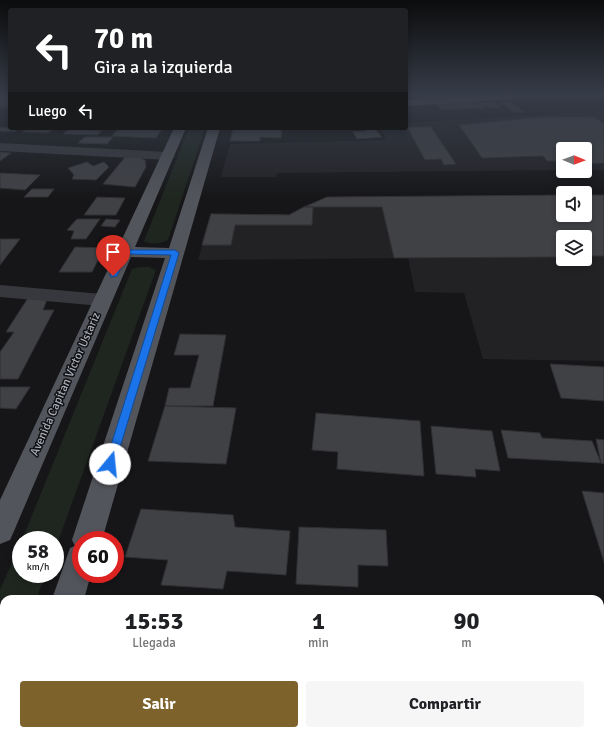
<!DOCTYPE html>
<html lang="es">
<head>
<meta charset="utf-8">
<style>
	:root { --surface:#fff; --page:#f6f6f6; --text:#202124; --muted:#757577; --accent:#7e622b }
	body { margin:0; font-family:Signika,sans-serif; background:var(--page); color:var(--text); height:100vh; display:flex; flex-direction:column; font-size:15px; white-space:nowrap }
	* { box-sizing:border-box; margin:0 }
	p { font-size:13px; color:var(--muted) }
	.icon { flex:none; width:22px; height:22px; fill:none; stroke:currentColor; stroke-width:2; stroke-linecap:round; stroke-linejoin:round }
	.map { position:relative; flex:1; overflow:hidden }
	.sheet { position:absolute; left:0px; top:595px; width:604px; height:140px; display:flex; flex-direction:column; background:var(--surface); border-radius:12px 12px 0 0; box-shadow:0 2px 6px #0003 }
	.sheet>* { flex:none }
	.banner { position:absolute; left:8px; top:8px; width:400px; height:122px; border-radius:4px; box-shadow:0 2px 6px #0003; background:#202124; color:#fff; overflow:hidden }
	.needle { width:26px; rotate:91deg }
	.fabs { position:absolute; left:556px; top:142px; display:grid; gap:8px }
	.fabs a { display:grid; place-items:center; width:36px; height:36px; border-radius:4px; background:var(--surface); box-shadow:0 2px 6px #0003; font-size:20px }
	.speed { position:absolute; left:12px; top:531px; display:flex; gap:8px; font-size:20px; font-weight:700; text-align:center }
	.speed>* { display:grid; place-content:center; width:52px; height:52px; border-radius:50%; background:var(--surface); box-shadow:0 2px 6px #0003; line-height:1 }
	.speed small { font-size:10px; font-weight:400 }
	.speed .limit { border:6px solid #d22; background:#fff; color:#111 }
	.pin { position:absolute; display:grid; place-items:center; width:34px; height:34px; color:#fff; margin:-41px -17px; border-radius:50% 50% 50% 0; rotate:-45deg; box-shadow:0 0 4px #0007 }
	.pin .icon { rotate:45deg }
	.me { position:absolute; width:44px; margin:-22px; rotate:17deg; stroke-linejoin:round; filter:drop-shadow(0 0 3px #0008) }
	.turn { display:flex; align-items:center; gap:14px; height:84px; padding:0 20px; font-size:18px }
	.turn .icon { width:52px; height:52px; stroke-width:2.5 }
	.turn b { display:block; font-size:28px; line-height:34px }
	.then { display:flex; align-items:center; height:38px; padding:0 20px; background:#0003; gap:8px; font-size:15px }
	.eta { display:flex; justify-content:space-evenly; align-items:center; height:68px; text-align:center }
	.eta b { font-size:24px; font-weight:700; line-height:28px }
	.primary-button { display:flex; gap:8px; margin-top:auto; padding:8px 20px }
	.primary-button a { flex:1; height:46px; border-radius:4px; background:var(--accent); color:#fff; font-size:16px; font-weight:700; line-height:46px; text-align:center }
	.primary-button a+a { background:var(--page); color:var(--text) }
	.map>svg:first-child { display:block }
</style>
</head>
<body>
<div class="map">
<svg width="604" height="735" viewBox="0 0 604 735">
	<rect width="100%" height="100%" fill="#161618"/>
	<!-- built -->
	<g fill="#222225" fill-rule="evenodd">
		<path d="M604,111V170H585V149H563V170L277,173L276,177H221L230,144L386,140L381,128H406V123Z"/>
		<path d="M563,195V215H585V195H604V361L483,359L464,293L415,292L408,258L198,260L211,214L289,215L327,197ZM563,237H585V259H563Z"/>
	</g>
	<!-- green -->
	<g fill="#1e261f">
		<path d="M189,128H205L168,240C159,244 153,245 144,241Z"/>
		<path d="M140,267H149L156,270L55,550V540H22L132,269Z"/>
		<path d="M21,542V574H46L36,599H4V680L0,690V590Z"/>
	</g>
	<!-- building -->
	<g fill="#404145" stroke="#303034">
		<rect x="0" y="96" width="10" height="11"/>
		<path d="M471,102L478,108L442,110L436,104Z"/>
		<path d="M494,102L501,108H490L482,105L485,108H478L473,103Z"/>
		<path d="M500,102H511L524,112H513Z"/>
		<path d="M542,117H595L604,124V163L587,164L585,161V149H563V161H547L543,156L482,158L459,125Z"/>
		<path d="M0,127L10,128H19L15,132L0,131Z"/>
		<path d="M407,127H431L456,164L444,165L441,159L425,160Z"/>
		<path d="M28,128H54L48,133L22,132Z"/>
		<path d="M70,128H77V129L102,131L97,135L63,134Z"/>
		<path d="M119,128H144L162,129L156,138L112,136Z"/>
		<path d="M236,128H282L281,138L260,137V141H230L233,129Z"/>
		<path d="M365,129H375L382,137L357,139L353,132L366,131Z"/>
		<path d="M85,137H113L107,144L78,143Z"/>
		<path d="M0,152L11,153L0,161Z"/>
		<path d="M126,156H136L145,160L146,167L135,187L103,184Z"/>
		<path d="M87,162L93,166L104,162L109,167L96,180L72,179L74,175L68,168Z"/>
		<path d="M0,173L40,175L25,190L0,188Z"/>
		<path d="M32,189H54L48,197H24Z"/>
		<path d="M563,195V215H585V195H604V256H585V237H563V257L394,258L382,207H304L327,197Z"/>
		<path d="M97,197L125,198L116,215H84Z"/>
		<path d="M304,207H313L312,225H235L231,245H202L211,214L289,215Z"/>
		<path d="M304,207H313L312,225H235L231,245H202L211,214L289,215Z"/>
		<path d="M77,219H100L86,239H71L74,231L67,230Z"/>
		<path d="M106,219L120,220L115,227L101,226Z"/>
		<path d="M0,239H20L0,265Z"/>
		<path d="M75,247L104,248L92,272H59Z"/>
		<path d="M48,297L43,310H54L18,379H0V352L14,332H6L28,298Z"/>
		<path d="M180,334L226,335L213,406H165L169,388H190L199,355H174Z"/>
		<path d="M550,364L604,367V401L561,398Z"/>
		<path d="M0,387H30L16,409L0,408Z"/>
		<path d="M165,406L236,408L226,464L148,461Z"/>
		<path d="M316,413L420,421L424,476L337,469L338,452L312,450Z"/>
		<path d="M431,426L492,431L500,471L475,469L476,477L436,474Z"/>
		<path d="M501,430L540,433L542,438L592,441L601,463L508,458Z"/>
		<path d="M596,439L604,440V464L601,463Z"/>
		<path d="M582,491L604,493V562Z"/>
		<path d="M141,509L233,515L235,527L290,531L286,575L227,571L223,589L161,585L168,560L125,557Z"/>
		<path d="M299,527L386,530L388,566L358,565V587L296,584Z"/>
		<rect x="470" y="731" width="41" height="4"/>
	</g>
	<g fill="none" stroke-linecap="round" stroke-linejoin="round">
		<!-- minor -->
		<g fill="#37383d" fill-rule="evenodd">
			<path d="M0,143L168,152L175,156L168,160L0,151Z"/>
			<path d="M0,285L102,294L109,296L112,300L109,304L102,306L0,297Z"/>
			<rect x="600" y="643" width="4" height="34"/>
		</g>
		<!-- major -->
		<g fill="#53555c" fill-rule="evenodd">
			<path d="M462,96H522L517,99L406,106V100Z"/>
			<path d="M174,128H186L135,247L169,248L208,128H220L102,540H81V574H91L84,599H52L70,548L75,546L72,540L165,258L131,257L14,531L10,540L0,544V500Z"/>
			<path d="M4,728V731H41L39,735H1Z"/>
		</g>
	</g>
	<!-- sky -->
	<linearGradient id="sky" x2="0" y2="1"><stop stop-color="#0c0c0d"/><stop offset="0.48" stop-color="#363c48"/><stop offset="1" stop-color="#363c48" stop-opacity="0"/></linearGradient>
	<rect width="604" height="199" fill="url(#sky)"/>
	<!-- route -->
	<path fill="#1a73e8" stroke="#114b97" d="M122,250H175L179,253L115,464L114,467H106L105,464L171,255L127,254L117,276L111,277L110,276Z"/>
	<g text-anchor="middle" stroke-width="3" stroke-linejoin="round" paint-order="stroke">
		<!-- street labels -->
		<g font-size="12" fill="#a8adb8" stroke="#111113">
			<text transform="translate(65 384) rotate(-66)" y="4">Avenida Capitan Víctor Ustariz</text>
		</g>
	</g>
</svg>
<div class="fabs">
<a><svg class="needle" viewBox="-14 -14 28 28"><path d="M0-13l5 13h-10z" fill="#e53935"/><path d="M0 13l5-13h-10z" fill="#757577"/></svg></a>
<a><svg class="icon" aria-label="sound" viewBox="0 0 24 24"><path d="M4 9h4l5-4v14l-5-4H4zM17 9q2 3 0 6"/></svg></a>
<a><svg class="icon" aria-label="layers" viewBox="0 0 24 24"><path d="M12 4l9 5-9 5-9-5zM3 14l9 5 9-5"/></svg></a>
</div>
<div class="speed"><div>58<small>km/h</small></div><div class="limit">60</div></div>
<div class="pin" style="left:113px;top:276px;background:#d93025"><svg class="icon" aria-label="arrive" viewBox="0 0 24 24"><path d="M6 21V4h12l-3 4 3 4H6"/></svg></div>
<svg class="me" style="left:110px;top:464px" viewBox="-20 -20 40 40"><circle r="19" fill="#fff"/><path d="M0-13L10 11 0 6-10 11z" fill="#1a73e8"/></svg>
<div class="banner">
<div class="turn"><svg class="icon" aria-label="left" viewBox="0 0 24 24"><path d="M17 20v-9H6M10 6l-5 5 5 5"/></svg><div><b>70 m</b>Gira a la izquierda</div></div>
<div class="then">Luego<svg class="icon" aria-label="left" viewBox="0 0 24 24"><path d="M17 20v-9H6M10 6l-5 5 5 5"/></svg></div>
</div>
<section class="sheet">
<div class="eta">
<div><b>15:53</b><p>Llegada</p></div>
<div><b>1</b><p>min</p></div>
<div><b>90</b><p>m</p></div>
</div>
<div class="primary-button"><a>Salir</a><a>Compartir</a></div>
</section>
</div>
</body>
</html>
